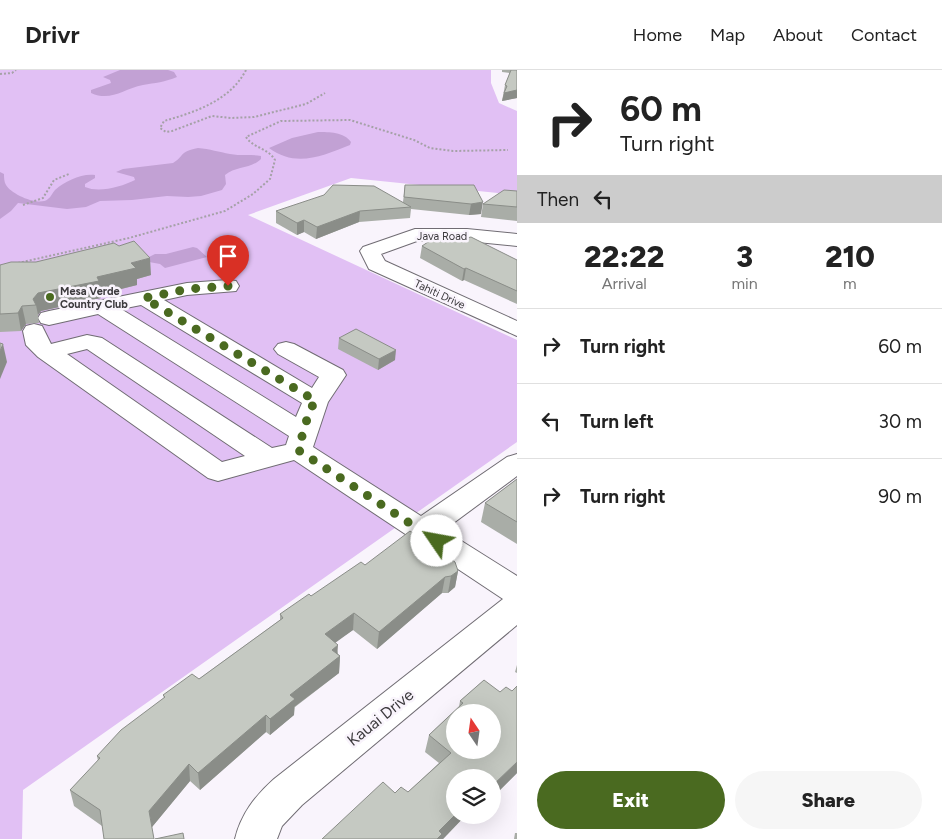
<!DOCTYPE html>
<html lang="en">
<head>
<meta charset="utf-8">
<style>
	:root { --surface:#fff; --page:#f6f6f6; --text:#222; --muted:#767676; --line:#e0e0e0; --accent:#4a6a20 }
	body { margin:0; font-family:Figtree,sans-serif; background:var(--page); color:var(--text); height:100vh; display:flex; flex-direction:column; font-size:19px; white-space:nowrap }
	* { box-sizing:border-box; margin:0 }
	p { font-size:16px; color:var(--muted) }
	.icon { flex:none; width:28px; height:28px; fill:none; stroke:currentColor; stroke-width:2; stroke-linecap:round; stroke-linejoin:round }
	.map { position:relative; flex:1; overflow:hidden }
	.sheet { display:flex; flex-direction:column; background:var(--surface); width:425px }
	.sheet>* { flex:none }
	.top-card { background:#fff; color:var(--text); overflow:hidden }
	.needle { width:32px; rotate:347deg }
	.tools { position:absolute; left:446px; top:634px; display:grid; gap:10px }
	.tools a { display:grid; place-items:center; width:55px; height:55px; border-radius:50%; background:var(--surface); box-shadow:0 5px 20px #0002; font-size:25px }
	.pin { position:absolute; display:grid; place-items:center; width:42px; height:42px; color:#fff; margin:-51px -21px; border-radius:50% 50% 50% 0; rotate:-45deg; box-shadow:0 0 5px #0007 }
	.pin .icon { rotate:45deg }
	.me { position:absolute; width:55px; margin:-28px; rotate:303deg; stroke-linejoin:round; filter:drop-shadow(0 0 4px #0008) }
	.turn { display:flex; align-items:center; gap:18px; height:105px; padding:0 20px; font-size:22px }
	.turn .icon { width:65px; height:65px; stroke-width:2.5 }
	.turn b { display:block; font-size:35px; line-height:42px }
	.then { display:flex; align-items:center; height:48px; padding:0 20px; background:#0003; gap:10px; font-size:19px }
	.eta { display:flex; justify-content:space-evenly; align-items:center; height:85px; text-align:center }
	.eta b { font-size:30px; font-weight:800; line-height:35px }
	.action { display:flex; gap:10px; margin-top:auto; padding:10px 20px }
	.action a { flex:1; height:58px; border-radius:30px; background:var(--accent); color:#fff; font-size:20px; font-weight:800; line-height:58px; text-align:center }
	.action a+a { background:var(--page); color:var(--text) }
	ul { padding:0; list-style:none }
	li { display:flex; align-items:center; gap:15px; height:75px; padding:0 20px; border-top:1px solid var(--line) }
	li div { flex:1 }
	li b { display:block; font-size:19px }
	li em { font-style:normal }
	header { display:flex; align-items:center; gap:30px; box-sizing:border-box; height:70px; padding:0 25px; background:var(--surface); border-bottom:1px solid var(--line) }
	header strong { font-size:24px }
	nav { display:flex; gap:28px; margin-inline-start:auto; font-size:18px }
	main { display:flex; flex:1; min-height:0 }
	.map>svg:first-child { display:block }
</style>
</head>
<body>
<header>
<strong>Drivr</strong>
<nav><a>Home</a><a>Map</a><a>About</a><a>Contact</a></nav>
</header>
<main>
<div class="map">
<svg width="517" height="769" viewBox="0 0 517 769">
	<rect width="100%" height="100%" fill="#f9f4fc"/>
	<!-- green -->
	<path fill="#e1c0f4" d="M0,0H491V13L499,33L517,41V125L351,108L248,145L517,270V372L23,720L22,769H0Z"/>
	<!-- water -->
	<g fill="#c2a1d4">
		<path d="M120,0H168L174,2L177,7C165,12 155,13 143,15C123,19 111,32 91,23V20L111,13L110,10L103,7Z"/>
		<path d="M318,62C329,62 344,62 351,72L350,75C322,86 296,98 269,78L292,68Z"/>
		<path d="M198,78C210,79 219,82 230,84C240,86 251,84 261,86V89C251,99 236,96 225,105L226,114L222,120L201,126L188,127L167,126L132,130L100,131L86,137L67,139L18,133L11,141L0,149V102L4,104C4,107 4,112 6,115C11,124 39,137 48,129C51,127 52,123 55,120C65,111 82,103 95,105V108L85,114V117C99,123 121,117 135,110L134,107L116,102L123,99L173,93C186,85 178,82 198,78Z"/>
		<path d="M193,177L197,178L207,187L165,198L160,194L149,192L147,188L155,184H166Z"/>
	</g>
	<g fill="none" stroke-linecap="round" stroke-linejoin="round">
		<defs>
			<g id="minor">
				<path d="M415,159H467L517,164V176L467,171H417L381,184L385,191L517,251V266L369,199L360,181L363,177Z"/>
				<path d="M228,210L236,211L239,216L236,221L187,225L164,230L312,318L319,307L278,284L274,279L278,274L286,272L294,274L343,300L346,305L328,332L313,377L421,446L507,387L517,384V406L444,460L517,506V555L302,735L282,756L277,769H235C241,744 255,726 274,709L503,529L294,390L218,411L208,408L38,287L26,275L23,261L26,256L34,254L42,256L51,274L87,265L102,268L272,378L286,375L289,366L98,244L49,255L41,253L38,248L41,243L49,241L187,213ZM141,235L302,333L296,347L121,239ZM87,279L245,386L222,392L67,284Z"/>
			</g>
		</defs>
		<!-- minor casing -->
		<use href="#minor" stroke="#706c73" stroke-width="2"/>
		<!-- path -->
		<g stroke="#a5a1a7" stroke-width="2" stroke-dasharray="2 2" stroke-linecap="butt">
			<path d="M246,0C230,31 195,42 164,51L160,58L166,62L172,61L212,46L231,48L254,47L306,34L325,23"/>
			<path d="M0,4L12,3L16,0"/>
			<path d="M23,135L43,128L54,110L69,104"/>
			<path d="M18,193L129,168L225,141L253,124L270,109L275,90C268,78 253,78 246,67L281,51L350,50L414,70L430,78L453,81L508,80"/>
		</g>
		<!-- minor -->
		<use href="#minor" fill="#fff" fill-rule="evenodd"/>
	</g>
	<!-- wall -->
	<g fill="#a9ada7">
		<path d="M502,0H517V28L502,31L505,15L510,3L502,2Z"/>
		<path d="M405,115H474L481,144L469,145L411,139L410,148L359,152L316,169L304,162L297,165L276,153V141L403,132Z"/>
		<path d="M517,121V151L481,147L483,134Z"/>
		<path d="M454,171L517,190V185V234L464,210L462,211L420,188L422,176Z"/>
		<path d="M0,195L151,205L137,209V215L101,224V228L41,241L38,245L39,253L26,254L21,261L0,262Z"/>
		<path d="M339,268L395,290L378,300L338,279Z"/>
		<path d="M517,409V474L481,452L485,433Z"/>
		<path d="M365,495L458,501L455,517L448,523H442L377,579L353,560L335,572L338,584L340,586L339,603L295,637L294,645L270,665L266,662L200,720L190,711L152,757L102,756L74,736L70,720L98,691L97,686L164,628L163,625L199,609L280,550V544Z"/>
		<path d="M517,595V603L515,602Z"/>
		<path d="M484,610L517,703L492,728V708L455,745H466L443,769H322L395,723L408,722L439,693L425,682L429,665L459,637L460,631Z"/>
		<path d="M515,763H517V769H514Z"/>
	</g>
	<!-- shaded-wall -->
	<g fill="#8a8d88">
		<path d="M517,20V28L502,31L504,23Z"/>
		<path d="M483,132L481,144L469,145L471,134Z"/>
		<path d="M360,141L359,152L316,169L317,157Z"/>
		<path d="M304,150V162L297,165V153Z"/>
		<path d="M150,188L151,205L137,209V215L101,224V228L41,241L38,245L36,235L33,229L38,223L97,207L131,193Z"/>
		<path d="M466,198L464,210L462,211L464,199Z"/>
		<path d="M22,236L26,254L21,261L18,243Z"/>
		<path d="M3,274L7,292L0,309V281Z"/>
		<path d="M396,280L395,290L378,300L379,289Z"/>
		<path d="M458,501L455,517L448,523L451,506Z"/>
		<path d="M445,507L442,523L377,579L379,562Z"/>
		<path d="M354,543L353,560L324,581L325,564Z"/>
		<path d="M338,575L337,588L340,586L339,603L294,637V645L270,665V649L290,625L332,580Z"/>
		<path d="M266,645V662L200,720L198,703Z"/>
		<path d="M517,692V703L492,728V716Z"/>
		<path d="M189,694L190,711L152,757L149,741Z"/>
		<path d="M455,745H466L443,769H437L439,761Z"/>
	</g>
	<!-- building -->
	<g fill="#c5c9c2" stroke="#8a8d88" fill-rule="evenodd">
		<path d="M511,0H517V20L504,23L507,16L505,15Z"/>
		<path d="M333,115L374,116L411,137L360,141L317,157L304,150L297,153L276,141L324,125Z"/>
		<path d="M405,115H474L483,132L471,134L404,127Z"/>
		<path d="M504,120L517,121V137L483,134Z"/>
		<path d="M437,166L454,171L471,167L517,190V221L466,198L464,199L422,176Z"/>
		<path d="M134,171L150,188L131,193L136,198L97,207L99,211L38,223L33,229L36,235L22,236L18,243L0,244V195L11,192H36L114,173L119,176Z"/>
		<path d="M356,259L396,280L379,289L339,268Z"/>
		<path d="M0,273L3,274L0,281Z"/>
		<path d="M517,409V452L485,433Z"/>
		<path d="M410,461L455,492L458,501L451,506L445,507L379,562L354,543L325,564L338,575L332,580L340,586L290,625L295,629L270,649L266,645L198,703L189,694L149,741L154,769H104L100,740L70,720L100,688L97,686L121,660L165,627L163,625L192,604L199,609L283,548L280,544L309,524L311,526L361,492L365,495Z"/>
		<path d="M484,610L500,622L506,617L512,621L517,616V692L492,716V708H455V745L439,761L442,764L437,769H322L383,712L395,723L401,717L408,722L451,683L429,665L463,633L460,631ZM455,642H492V680H455Z"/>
		<path d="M183,763L184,769H155Z"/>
	</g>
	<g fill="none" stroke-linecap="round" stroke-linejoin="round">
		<!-- route -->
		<path stroke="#4a6a20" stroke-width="9" stroke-dasharray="0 16.2" d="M228,216L188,219L144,228L316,331L310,339L298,380L437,471"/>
	</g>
	<!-- markers -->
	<circle fill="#4a6a20" stroke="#f9f4fc" stroke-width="2" cx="50" cy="227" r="5"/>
	<g text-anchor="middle" stroke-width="5" stroke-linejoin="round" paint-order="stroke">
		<!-- far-street labels -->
		<g font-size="11" fill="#3c3a3d" stroke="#f9f4fc">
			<text x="442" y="170">Java Road</text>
			<text transform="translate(440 224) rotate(25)" y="4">Tahiti Drive</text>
		</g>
		<!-- far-poi labels -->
		<g font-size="11" font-weight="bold" fill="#3c3a3d" stroke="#f9f4fc" text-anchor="start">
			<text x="60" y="225">Mesa Verde<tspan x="60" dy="13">Country Club</tspan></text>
		</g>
		<!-- near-street labels -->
		<g font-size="16" fill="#3c3a3d" stroke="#f9f4fc">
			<text transform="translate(380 647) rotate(-39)" y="6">Kauai Drive</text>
		</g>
	</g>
</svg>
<div class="tools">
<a><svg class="needle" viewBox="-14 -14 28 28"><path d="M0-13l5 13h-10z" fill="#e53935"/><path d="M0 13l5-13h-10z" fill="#767676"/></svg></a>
<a><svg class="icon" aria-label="layers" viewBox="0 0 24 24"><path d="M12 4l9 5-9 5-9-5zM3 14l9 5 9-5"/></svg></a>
</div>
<div class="pin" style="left:228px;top:216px;background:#d93025"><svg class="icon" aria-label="arrive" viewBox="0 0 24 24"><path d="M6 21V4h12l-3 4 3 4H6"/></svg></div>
<svg class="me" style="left:437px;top:471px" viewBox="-20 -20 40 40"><circle r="19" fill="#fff"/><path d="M0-13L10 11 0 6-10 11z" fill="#4a6a20"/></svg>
</div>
<section class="sheet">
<div class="top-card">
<div class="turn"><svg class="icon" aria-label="right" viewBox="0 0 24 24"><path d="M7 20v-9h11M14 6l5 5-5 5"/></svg><div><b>60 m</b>Turn right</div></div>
<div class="then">Then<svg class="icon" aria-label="left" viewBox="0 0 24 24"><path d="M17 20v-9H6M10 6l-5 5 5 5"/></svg></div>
</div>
<div class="eta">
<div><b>22:22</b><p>Arrival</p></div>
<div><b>3</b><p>min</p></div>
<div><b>210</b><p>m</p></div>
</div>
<ul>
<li><svg class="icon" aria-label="right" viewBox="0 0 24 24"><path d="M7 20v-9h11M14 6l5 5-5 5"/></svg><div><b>Turn right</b></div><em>60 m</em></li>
<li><svg class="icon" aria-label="left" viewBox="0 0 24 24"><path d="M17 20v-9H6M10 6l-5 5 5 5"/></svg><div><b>Turn left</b></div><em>30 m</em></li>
<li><svg class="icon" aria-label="right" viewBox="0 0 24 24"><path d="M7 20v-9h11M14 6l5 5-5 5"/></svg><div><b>Turn right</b></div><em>90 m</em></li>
</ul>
<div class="action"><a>Exit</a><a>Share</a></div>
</section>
</main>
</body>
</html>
